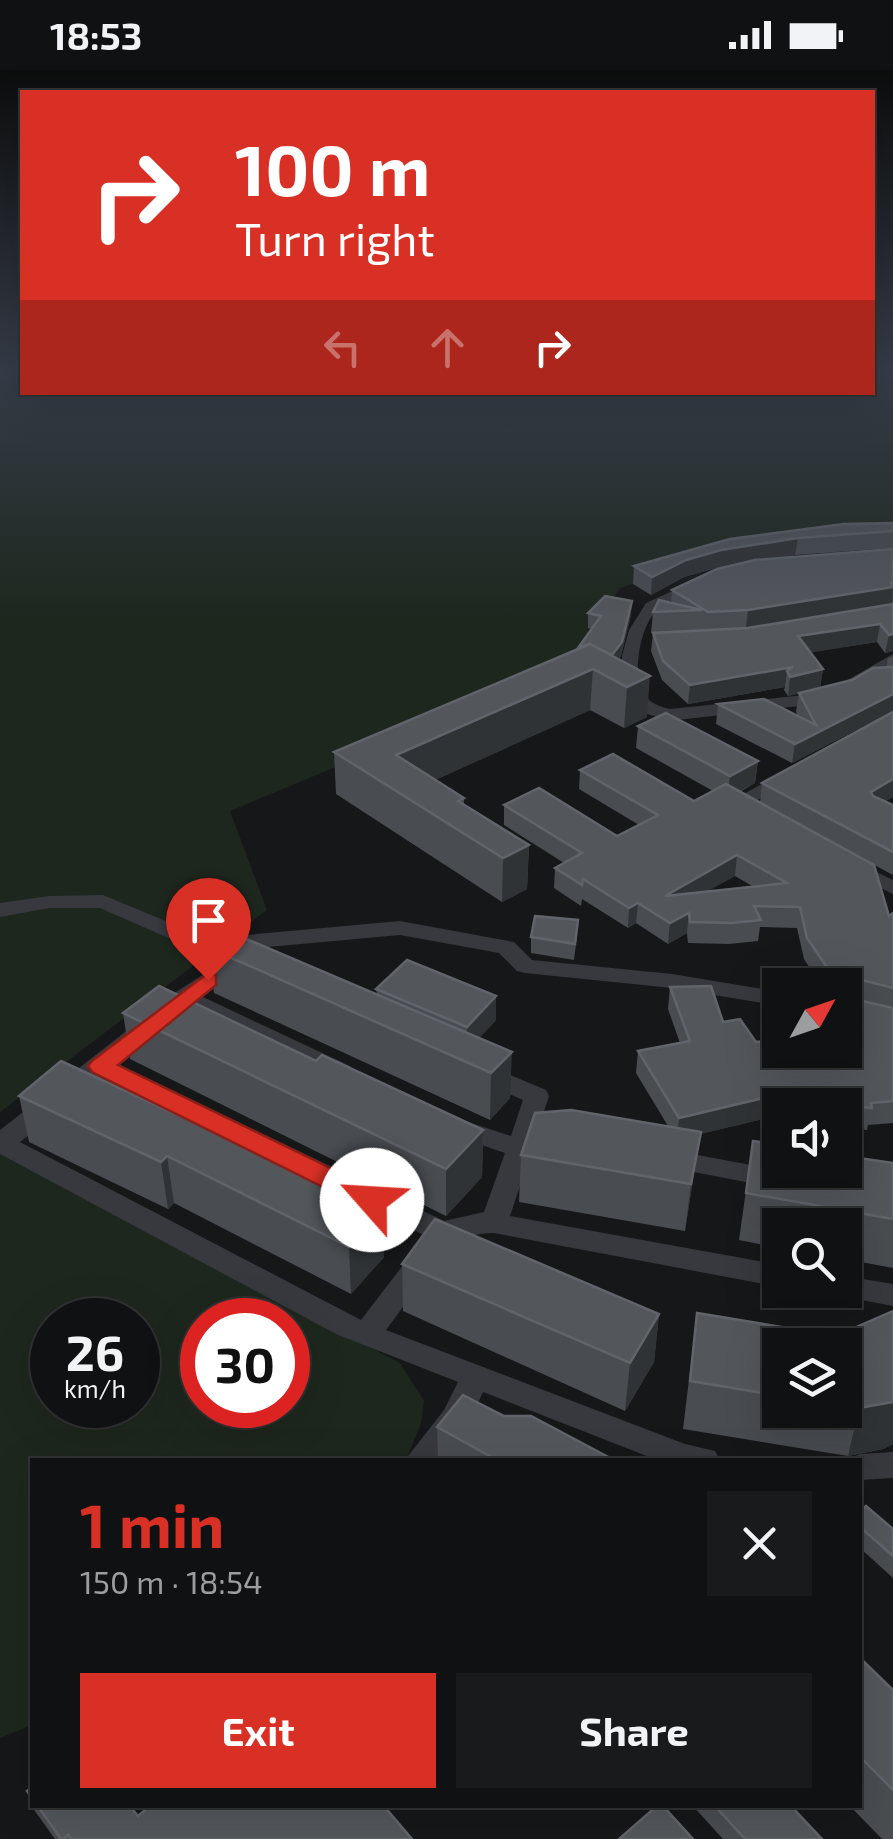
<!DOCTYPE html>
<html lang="en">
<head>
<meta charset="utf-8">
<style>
	:root { --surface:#101112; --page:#191a1b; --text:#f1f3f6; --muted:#9c9d9f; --line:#303132; --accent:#d93025 }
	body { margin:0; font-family:"Exo 2",sans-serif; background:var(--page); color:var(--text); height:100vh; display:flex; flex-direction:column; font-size:38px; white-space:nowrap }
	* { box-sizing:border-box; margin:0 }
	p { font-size:32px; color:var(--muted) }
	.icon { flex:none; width:55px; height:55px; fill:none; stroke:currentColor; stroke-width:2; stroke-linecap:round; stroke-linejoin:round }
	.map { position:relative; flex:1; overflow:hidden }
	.details { position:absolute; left:30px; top:1388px; width:832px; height:350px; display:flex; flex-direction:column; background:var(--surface); border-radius:0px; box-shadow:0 10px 40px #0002,0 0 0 2px var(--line) }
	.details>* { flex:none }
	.top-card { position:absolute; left:20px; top:20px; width:855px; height:305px; border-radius:0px; box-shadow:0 10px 40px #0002,0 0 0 2px var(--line); background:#d93025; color:#fff; overflow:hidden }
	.needle { width:65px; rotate:50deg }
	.tools { position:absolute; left:762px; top:898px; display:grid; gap:20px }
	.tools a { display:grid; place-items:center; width:100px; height:100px; border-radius:0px; background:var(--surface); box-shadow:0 10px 40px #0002,0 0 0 2px var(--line); font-size:50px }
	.speed { position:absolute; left:30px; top:1228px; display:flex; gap:20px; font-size:50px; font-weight:700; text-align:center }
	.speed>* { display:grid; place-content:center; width:130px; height:130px; border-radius:50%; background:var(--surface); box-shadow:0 10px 40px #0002,0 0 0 2px var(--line); line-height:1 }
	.speed small { font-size:25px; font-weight:400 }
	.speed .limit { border:15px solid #d22; background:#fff; color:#111 }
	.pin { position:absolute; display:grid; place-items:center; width:85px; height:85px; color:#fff; margin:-102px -42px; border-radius:50% 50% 50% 0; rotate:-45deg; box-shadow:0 0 10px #0007 }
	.pin .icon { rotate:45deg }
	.me { position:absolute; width:110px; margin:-55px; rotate:296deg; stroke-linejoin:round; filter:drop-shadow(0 0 8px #0008) }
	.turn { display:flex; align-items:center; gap:35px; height:210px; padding:0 50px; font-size:45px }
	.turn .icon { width:130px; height:130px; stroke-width:2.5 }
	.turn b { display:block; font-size:70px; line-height:85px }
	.lanes { display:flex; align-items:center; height:95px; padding:0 50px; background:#0003; justify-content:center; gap:50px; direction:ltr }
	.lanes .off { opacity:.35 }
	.round { display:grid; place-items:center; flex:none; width:105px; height:105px; border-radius:0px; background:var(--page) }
	.summary { display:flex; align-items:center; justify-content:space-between; height:170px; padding:0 50px }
	h1 { font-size:60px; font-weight:700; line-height:75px; color:var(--accent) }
	.button { display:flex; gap:20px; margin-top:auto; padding:20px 50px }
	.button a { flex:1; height:115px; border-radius:0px; background:var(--accent); color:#fff; font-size:40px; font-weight:700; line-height:115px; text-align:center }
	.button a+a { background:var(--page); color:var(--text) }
	.status { display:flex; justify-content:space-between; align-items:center; height:70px; padding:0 50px; background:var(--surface); direction:ltr }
	.status svg { height:28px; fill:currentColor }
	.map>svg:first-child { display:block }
</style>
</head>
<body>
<div class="status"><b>18:53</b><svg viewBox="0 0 49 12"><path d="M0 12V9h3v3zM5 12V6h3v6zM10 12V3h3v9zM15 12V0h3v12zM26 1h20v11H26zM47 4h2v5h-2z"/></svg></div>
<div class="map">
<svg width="893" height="1769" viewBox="0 0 893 1769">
	<rect width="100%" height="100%" fill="#161718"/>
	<!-- green -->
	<g fill="#1e271e" fill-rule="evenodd">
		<path d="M0,301H22V322H872L873,301H893V460L751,476L620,518L588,568L540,612L230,741L267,840L0,1042Z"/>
		<path d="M0,1081L400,1293L424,1331L421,1354L406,1390H32V1655L0,1668ZM52,1250H138V1335H52ZM202,1250H288V1335H202Z"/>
	</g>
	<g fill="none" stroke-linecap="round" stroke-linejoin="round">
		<!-- minor -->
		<g fill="#37393e" fill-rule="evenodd">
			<path d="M697,510L703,512V518C686,524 664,530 653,545C639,562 630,612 648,629C654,635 662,637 670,639L814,624L837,616L893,584V597L849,624L817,634L669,651L644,643L634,636L622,613V586L629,560L646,533Z"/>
			<path d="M789,699L796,701L799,705L796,709L752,733L759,740L756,744H742L727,733Z"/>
			<path d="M851,790L893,810V824L844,800L841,796Z"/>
			<path d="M103,825L192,862L236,866L400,851L514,872L532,890L672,904L780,922V936L672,918L525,903L517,901L499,883L400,865L236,880L180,873L100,838H49L0,847V833L49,826Z"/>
			<path d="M232,886L247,895L244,900L235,902L203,927L350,996L353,1002L350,1008H332L189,938L118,994L444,1151L484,1142L505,1083L447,1063L443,1057L447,1051L456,1048L511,1066L523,1030L476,1010L473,1004L476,998H494L546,1020L549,1026L535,1069L543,1077L539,1083L530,1086L510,1146L780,1195V1217L494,1163C473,1162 451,1175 432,1169L102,1007L20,1072L361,1250L410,1186L420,1182L430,1186L434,1193L430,1200L386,1260L685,1374L715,1381L720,1390H657L483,1322L466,1358L440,1390H405L444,1340L458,1312L336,1264L0,1084V1060L176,922Z"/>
			<path d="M666,1079L777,1100L786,1102L790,1109L786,1116L777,1118L657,1095L653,1088L657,1081Z"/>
			<path d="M845,1206L893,1214V1236L835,1225L833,1220H845Z"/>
			<path d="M893,1382V1408L860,1410V1390H848L860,1384Z"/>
		</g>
	</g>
	<!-- wall -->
	<g fill="#494c51" fill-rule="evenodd">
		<path d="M893,453V478L795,485L769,489L893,479V581L885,583L877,572L810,582L823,599L820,618L852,610L886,598L888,588L893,587V641L792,693L716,654L718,634L798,646L796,642L799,623L809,621L788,626L784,620L785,617L688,634L662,610L651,581L653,563L673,562L651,563L653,542L671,533L672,520L739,494L719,497L684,507L651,525L633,514L634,496L730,469Z"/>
		<path d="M588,543L631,545L621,586L618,589L647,647L624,658L590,640L435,710L464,728V735L529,775L527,819L502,832L336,724L334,682L578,580L592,559L588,558Z"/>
		<path d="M893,642V727L885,731L893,735V805L798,754L889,846L893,843V1053L868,1055L867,1060L845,1058V1035H780V1045L700,1064L685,1161L519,1132L521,1085L668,1056L636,1003L638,981L680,973L668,939L670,917L756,972L795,991L845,980V915H821L804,889L797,858L760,857L758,871L729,874L688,873L687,863L668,874L636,853L628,858L582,829L581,836L554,818L555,798L564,793L504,755V735L617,766L639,755L579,719L580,700L694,731L713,721L636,678L638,656L758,691L755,713L740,722L760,733L762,713ZM735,806L754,817L707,821Z"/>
		<path d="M577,866L574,890L531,883V867Z"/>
		<path d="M209,878L377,924L376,919L496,926V950L479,968L510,1028L490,1050L214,923Z"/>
		<path d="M123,943L316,991L483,1060L482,1107L446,1146L130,989Z"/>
		<path d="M61,991L384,1187L351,1224L174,1133L168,1139L29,1072L19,1026Z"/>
		<path d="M753,1071L893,1093V1198L845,1189V1155H780V1178L739,1170Z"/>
		<path d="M402,1194L659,1244L654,1292L625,1341L403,1241Z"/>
		<path d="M893,1241V1374L883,1379L848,1386L683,1359L697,1243L836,1266ZM780,1275H845V1340H780Z"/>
		<path d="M504,1346L614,1390H438L437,1357Z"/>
		<path d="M860,1441L893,1459V1508L860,1478Z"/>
		<path d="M860,1588L893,1620V1769H882L849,1735H860Z"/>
		<path d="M32,1717V1735H129L138,1746L412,1769H55L32,1737L27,1721Z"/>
		<path d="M692,1735H790L822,1769H723Z"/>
	</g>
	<!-- shaded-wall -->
	<g fill="#303335">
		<path d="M798,468L795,485L719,497L684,507L651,525L652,507L686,490L721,480Z"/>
		<path d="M893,517L892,534L746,558L748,540Z"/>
		<path d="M632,531L631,545L621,586L612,600V585Z"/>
		<path d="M880,554L877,572L796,585L798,566Z"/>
		<path d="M893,564V581L885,583L889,565Z"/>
		<path d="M793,597L823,599L820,618L788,626L790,607L787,601L785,617L688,634L690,615Z"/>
		<path d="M593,599L590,640L402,725L396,685Z"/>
		<path d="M650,606L647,647L624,658L627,617Z"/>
		<path d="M893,624V641L792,693L795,674Z"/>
		<path d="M758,691L755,713L727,728L730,706Z"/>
		<path d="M893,709V727L867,742L871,722Z"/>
		<path d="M529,775L527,819L502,832L503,788Z"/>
		<path d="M737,785L735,806L663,846L665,826Z"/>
		<path d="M638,833L636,853L628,858L629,838Z"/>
		<path d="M689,843L687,863L668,874L670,853Z"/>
		<path d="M496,926V950L466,982L467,957Z"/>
		<path d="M512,982L510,1028L490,1050L491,1003Z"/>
		<path d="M810,1017L807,1035H780V1045L700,1064L685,1161L691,1114L677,1070L679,1048Z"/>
		<path d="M483,1060L482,1107L446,1146V1099Z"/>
		<path d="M167,1086L174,1133L168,1139L161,1092Z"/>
		<path d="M383,1140L384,1187L351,1224L349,1177Z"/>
		<path d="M659,1244L654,1292L625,1341L630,1293Z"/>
		<path d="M893,1332V1374L883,1379L848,1386L859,1338Z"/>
	</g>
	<!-- building -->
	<g fill="#53575c" stroke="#61656b" stroke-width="2.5" fill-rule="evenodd">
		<path d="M893,453V461L798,468L721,480L686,490L652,507L634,496L730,469L844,454Z"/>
		<path d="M893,479V513H891L893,517L748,540L708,542L672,520L717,499L755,490Z"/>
		<path d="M605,526L632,531L622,572L612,585L590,574L578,578L601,546L588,543Z"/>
		<path d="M659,530L702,540L653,542Z"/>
		<path d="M893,534V564L889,565L880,554L798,566L823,599L790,607L787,601L793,597L690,615L663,591L653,563L748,558Z"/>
		<path d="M590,574L650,606L627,617L593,599L396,685L464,728L458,731L529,775L503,788L334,682Z"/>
		<path d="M893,597V624L795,674L718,634L764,629L816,655L799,623L852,610L873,598Z"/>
		<path d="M893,642V709L871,722L873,726L893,735V782L762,713Z"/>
		<path d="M666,643L758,691L730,706L638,656Z"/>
		<path d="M613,684L694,731L726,714L874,795L889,846L893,843V918L850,907L845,924V915H839L807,868L800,837L754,836L761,850L732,853L690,852L689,843L670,853L638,833L629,838L583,809L582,815L555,798L582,783L504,735L539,718L617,766L658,745L580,700ZM737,785L787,813L665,826Z"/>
		<path d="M535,846L578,850L575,874L531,867Z"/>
		<path d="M230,862L512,982L491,1003L209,878Z"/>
		<path d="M407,890L496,926L467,957L376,919Z"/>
		<path d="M159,916L316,991L322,985L483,1060L446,1099L123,943Z"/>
		<path d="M711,916L723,952L740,949L756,972L780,970V980H790L795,991L802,980H845V927L893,938V1031L871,1033L872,1038L811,1032L810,1017L679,1048L638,981L690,971L670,917Z"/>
		<path d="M61,991L383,1140L349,1177L167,1086L161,1092L19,1026Z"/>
		<path d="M571,1040L701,1062L691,1114L521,1085L535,1043Z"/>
		<path d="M753,1071L780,1075V1100H845V1086L893,1093V1149L746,1123Z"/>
		<path d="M435,1149L659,1244L630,1293L402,1194Z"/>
		<path d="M893,1241V1332L859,1338L845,1336V1275H780V1326L690,1311L697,1243L836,1266Z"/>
		<path d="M463,1325L504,1346H531L614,1390H497L437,1357Z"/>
		<path d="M866,1436L893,1459V1486L860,1457V1441Z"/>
		<path d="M860,1588L893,1620V1720L860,1687Z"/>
		<path d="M32,1717V1728L27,1721Z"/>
		<path d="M37,1735H129L138,1746L151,1735H383L412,1769H71L68,1765L64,1769H61Z"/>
		<path d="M658,1735H662L693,1769H619Z"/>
		<path d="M714,1735H790L822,1769H745Z"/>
	</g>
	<!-- sky -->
	<linearGradient id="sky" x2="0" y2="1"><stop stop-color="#0c0d0d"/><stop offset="0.55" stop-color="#363c48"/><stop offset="1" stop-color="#363c48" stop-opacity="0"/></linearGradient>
	<rect width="893" height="548" fill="url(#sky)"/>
	<!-- route -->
	<path fill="#d93025" stroke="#8d1f18" stroke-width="2.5" d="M208,903L216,905V915L118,995L382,1123L386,1130L382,1137H363L92,1002L88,996L92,991Z"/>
</svg>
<div class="tools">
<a><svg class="needle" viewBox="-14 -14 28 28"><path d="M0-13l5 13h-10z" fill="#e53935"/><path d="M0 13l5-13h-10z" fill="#9c9d9f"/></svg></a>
<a><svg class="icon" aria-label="sound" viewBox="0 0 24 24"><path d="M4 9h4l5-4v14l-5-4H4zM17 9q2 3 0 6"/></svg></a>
<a><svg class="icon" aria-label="search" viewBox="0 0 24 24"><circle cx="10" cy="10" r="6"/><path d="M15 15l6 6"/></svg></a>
<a><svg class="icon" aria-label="layers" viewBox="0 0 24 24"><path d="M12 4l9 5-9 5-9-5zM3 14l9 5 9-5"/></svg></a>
</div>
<div class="speed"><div>26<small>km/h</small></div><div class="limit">30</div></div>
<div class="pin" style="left:208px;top:910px;background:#d93025"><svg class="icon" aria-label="arrive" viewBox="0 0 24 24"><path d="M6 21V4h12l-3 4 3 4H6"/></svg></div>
<svg class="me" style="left:372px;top:1130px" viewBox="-20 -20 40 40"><circle r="19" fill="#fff"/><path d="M0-13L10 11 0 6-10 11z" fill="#d93025"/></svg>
<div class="top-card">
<div class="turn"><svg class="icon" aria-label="right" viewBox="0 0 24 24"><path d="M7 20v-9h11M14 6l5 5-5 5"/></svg><div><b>100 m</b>Turn right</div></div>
<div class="lanes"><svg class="icon off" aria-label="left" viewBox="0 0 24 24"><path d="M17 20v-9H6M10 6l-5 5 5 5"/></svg><svg class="icon off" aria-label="ahead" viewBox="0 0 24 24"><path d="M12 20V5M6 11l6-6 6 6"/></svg><svg class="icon" aria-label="right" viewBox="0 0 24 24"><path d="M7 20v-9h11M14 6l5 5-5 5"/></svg></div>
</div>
<section class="details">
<div class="summary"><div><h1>1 min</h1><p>150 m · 18:54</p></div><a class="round"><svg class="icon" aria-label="close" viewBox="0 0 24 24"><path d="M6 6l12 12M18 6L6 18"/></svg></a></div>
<div class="button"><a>Exit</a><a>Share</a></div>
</section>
</div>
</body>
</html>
